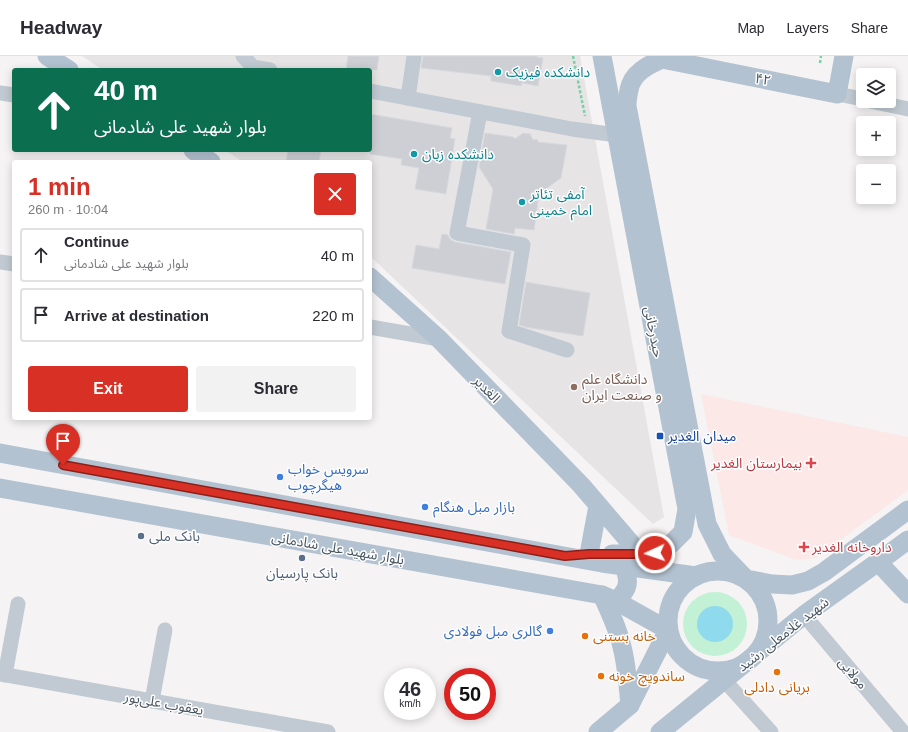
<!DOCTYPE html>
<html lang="en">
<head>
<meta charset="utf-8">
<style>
	:root { --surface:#fff; --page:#f2f2f3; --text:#2b2b33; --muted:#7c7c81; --line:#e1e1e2; --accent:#d93025 }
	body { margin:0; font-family:Helvetica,"Noto Sans Arabic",sans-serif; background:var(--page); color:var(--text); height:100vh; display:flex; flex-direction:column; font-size:15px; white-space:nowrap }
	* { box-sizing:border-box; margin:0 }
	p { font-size:13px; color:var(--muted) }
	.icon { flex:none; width:22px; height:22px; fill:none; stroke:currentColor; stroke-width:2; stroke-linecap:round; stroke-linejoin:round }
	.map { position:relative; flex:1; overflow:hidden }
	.side { position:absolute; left:12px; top:104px; width:360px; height:260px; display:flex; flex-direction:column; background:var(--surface); border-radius:4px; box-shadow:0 2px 10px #0003 }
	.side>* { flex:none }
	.banner { position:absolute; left:12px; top:12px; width:360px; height:84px; border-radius:4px; box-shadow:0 2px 10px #0003; background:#0b6e4f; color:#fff; overflow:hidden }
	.tools { position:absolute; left:856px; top:12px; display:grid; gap:8px }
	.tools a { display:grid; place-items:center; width:40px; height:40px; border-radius:4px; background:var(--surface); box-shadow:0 2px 10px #0003; font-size:20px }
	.speed { position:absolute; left:384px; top:612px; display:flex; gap:8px; font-size:20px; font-weight:700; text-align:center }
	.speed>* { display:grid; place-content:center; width:52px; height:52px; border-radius:50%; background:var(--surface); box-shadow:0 2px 10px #0003; line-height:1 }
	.speed small { font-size:10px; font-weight:400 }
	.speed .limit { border:6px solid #d22; background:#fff; color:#111 }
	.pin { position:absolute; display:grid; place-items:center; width:34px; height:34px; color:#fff; margin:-41px -17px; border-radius:50% 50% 50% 0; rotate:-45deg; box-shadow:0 0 4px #0007 }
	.pin .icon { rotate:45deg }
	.me { position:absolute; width:44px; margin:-22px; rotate:267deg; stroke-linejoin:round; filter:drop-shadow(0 0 3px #0008) }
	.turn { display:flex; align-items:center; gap:14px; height:84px; padding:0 16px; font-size:18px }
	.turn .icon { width:52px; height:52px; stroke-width:2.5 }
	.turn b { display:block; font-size:28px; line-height:34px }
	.round { display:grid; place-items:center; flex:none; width:42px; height:42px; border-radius:4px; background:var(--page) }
	.overview { display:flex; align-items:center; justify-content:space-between; height:68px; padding:0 16px }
	h1 { font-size:24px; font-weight:700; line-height:30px; color:var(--accent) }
	.action { display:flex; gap:8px; margin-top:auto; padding:8px 16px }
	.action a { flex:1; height:46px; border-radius:4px; background:var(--accent); color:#fff; font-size:16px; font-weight:700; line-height:46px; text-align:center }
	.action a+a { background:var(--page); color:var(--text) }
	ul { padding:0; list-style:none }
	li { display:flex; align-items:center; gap:12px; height:54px; margin:0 8px 6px; padding:0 8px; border:2px solid var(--line); border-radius:4px }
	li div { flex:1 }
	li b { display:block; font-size:15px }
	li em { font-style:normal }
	header { display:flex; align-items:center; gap:24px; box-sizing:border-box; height:56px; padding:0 20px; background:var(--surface); border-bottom:1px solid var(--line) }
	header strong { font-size:19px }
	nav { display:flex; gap:22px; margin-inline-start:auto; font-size:14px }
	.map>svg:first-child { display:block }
</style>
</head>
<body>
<header>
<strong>Headway</strong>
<nav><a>Map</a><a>Layers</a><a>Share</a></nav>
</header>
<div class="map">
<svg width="908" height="676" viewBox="0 0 908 676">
	<rect width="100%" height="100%" fill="#f5f3f3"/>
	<!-- education -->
	<path fill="#e6e4e5" d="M82,0H580L664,461L653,468L370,200V106H243L225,94H370V14H103Z"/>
	<!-- medical -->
	<path fill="#fce8e6" d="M701,338L908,381V434L816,502L796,504L729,479Z"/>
	<!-- green -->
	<circle fill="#c3f1d5" cx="715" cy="568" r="32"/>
	<!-- water -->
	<circle fill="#90daee" cx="715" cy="568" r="18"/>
	<!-- building -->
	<g fill="#cdcfd5" stroke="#d7d9de">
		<path d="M348,0H379L377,14H346Z"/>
		<path d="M423,0H537V1L543,2L538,30L522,27L521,30L491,25V20L421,12Z"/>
		<path d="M370,58L452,72L450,82L455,83L446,138L415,133L419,112L401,109L402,103L370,98Z"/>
		<path d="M485,77L513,81L515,83L523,77L530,78L533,84L537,83L538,86L567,89L561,122L539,138L534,174L515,172L514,178L486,173L493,133L479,111Z"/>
		<path d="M288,94H321L319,106H286Z"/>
		<path d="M442,178L448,179L451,184L455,186L511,196L505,228L412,212L416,189L439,193Z"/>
		<path d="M526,226L590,237L583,280L525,271L519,269Z"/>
	</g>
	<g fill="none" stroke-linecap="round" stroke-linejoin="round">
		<!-- path -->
		<g stroke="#7ad0a6" stroke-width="2.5" stroke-dasharray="3 2" stroke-linecap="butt">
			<path d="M573,0L585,60"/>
			<path d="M820,7L821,0"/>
		</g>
		<!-- minor -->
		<g stroke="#c1cad2" stroke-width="15">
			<path d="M243,0L253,11L270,14"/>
			<path d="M370,35L572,73L617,79"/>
			<path d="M0,37L14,39"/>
			<path d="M837,38L863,43"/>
			<path d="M408,42L414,0"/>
			<path d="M870,45L908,53"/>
			<path d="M480,56L457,177L523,189L509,275L567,294"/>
			<path d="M0,206L14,208"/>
			<path d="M370,271L439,283"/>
			<path d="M804,559L903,676"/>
			<path d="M0,618L328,676"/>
			<path d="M5,619L18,548"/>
			<path d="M724,624L771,676"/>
			<path d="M152,645L165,574"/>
		</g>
		<!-- major -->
		<g stroke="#b3c2d1" stroke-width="19">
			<path d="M47,0L69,14"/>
			<path d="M602,0L687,453L683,476L671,488L655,497L640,498H612"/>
			<path d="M657,0L662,3L837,38L844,0"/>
			<path d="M662,3C648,9 632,17 629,34C628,39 627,45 627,50L707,468L722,498L746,523L772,528L792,529L808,525L824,516L908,454"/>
			<path d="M193,94L211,106"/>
			<path d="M370,221L439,283L581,429L640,498"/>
			<path d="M0,397L602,507L696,520"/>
			<path d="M0,432L602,539L616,545L668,574L630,649L598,676"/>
			<path d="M589,498L598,450"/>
			<path d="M878,506L908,538"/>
			<circle cx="718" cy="565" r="50"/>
			<path d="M602,539C610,556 618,573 622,591C627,610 628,630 630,649"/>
			<path d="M616,545C629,533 630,526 624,510"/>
			<path d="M660,676L804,559L878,506L908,484"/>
		</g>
	</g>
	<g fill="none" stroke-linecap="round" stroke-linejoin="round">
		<defs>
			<path id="route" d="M63,409L565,500L589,498H640L655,497"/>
		</defs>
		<!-- route casing -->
		<use href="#route" stroke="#8d1f18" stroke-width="10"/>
		<!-- route -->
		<use href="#route" stroke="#d93025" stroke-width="7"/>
	</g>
	<!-- markers -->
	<g fill="#0f9aa8" stroke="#fff" stroke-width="1.5">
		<circle cx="498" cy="16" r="4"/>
		<circle cx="414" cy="98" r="4"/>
		<circle cx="522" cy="146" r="4"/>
	</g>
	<circle fill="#8d6e63" stroke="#fff" stroke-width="1.5" cx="574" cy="331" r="4"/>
	<rect fill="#1a4fb4" stroke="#fff" stroke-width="1.5" x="656" y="376" width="8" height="8" rx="2"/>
	<g fill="#e0444e" stroke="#fff" stroke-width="1.5">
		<path d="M809 401h4v4h4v4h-4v4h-4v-4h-4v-4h4z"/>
		<path d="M802 485h4v4h4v4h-4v4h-4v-4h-4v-4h4z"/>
	</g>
	<g fill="#3f7fe0" stroke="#fff" stroke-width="1.5">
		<circle cx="280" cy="421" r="4"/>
		<circle cx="425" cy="451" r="4"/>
		<circle cx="550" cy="575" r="4"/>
	</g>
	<g fill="#5c6f8a" stroke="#fff" stroke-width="1.5">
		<circle cx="141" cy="480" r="4"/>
		<circle cx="302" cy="502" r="4"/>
	</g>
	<g fill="#e8710a" stroke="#fff" stroke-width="1.5">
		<circle cx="585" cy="580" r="4"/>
		<circle cx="777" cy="616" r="4"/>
		<circle cx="601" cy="620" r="4"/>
	</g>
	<g text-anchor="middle" stroke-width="3" stroke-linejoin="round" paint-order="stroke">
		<!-- culture labels -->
		<g font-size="14" fill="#0d838f" stroke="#fff" text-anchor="start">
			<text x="506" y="21">دانشکده فیزیک</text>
			<text x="422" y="103">دانشکده زبان</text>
			<text x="530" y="143">آمفی تئاتر<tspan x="530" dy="16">امام خمینی</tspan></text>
		</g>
		<!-- street labels -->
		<g font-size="14" fill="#4a5661" stroke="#fff">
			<text transform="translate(763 23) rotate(11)" y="5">۴۲</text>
			<text transform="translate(654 276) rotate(79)" y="5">حیدرخانی</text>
			<text transform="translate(487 333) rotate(46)" y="5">الغدیر</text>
			<text transform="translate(338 492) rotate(10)" y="5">بلوار شهید علی شادمانی</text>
			<text transform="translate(783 578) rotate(-38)" y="5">شهید غلامعلی رشید</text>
			<text transform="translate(853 617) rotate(50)" y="5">مولایی</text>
			<text transform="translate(164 647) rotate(10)" y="5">یعقوب علی‌پور</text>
		</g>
		<!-- education labels -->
		<g font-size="14" fill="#785e54" stroke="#fff" text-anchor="start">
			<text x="582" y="328">دانشگاه علم<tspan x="582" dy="16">و صنعت ایران</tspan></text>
		</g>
		<!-- transit labels -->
		<g font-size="14" fill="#164399" stroke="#fff" text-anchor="start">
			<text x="668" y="385">میدان الغدیر</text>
		</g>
		<!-- health labels -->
		<g font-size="14" fill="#be3a42" stroke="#fff" text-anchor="end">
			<text x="802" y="412">بیمارستان الغدیر</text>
			<text x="812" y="496" text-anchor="start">داروخانه الغدیر</text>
		</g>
		<!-- shop labels -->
		<g font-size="14" fill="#366cbe" stroke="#fff" text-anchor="start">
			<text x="288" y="418">سرویس خواب<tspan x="288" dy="16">هیگرچوب</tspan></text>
			<text x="433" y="456">بازار مبل هنگام</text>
			<text x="542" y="580" text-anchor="end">گالری مبل فولادی</text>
		</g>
		<!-- service labels -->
		<g font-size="14" fill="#4e5e75" stroke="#fff" text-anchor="start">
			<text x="149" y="485">بانک ملی</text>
			<text x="302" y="522" text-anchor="middle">بانک پارسیان</text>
		</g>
		<!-- food labels -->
		<g font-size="14" fill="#c56008" stroke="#fff" text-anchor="start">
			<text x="593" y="585">خانه بستنی</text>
			<text x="609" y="625">ساندویچ خونه</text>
			<text x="777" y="636" text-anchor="middle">بریانی دادلی</text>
		</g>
	</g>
</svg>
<div class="tools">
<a><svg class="icon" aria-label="layers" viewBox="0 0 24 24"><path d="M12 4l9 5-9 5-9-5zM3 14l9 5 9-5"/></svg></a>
<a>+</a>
<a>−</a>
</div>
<div class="speed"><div>46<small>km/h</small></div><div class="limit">50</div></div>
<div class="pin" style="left:63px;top:409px;background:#d93025"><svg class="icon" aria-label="arrive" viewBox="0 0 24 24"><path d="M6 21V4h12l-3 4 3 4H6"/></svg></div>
<svg class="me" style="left:655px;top:497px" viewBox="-20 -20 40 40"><circle r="17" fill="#d93025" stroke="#fff" stroke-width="3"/><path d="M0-11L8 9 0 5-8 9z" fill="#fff"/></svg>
<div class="banner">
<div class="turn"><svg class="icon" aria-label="ahead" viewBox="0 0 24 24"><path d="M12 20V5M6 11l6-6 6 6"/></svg><div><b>40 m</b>بلوار شهید علی شادمانی</div></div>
</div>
<section class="side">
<div class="overview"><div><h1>1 min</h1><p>260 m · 10:04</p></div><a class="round" style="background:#d93025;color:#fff"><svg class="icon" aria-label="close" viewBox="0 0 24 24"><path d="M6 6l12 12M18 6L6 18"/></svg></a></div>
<ul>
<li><svg class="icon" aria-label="ahead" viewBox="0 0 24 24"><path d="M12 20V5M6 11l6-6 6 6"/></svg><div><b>Continue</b><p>بلوار شهید علی شادمانی</p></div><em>40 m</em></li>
<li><svg class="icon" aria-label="arrive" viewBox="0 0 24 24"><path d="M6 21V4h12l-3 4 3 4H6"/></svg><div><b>Arrive at destination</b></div><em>220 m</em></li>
</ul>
<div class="action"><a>Exit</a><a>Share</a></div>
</section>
</div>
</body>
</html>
